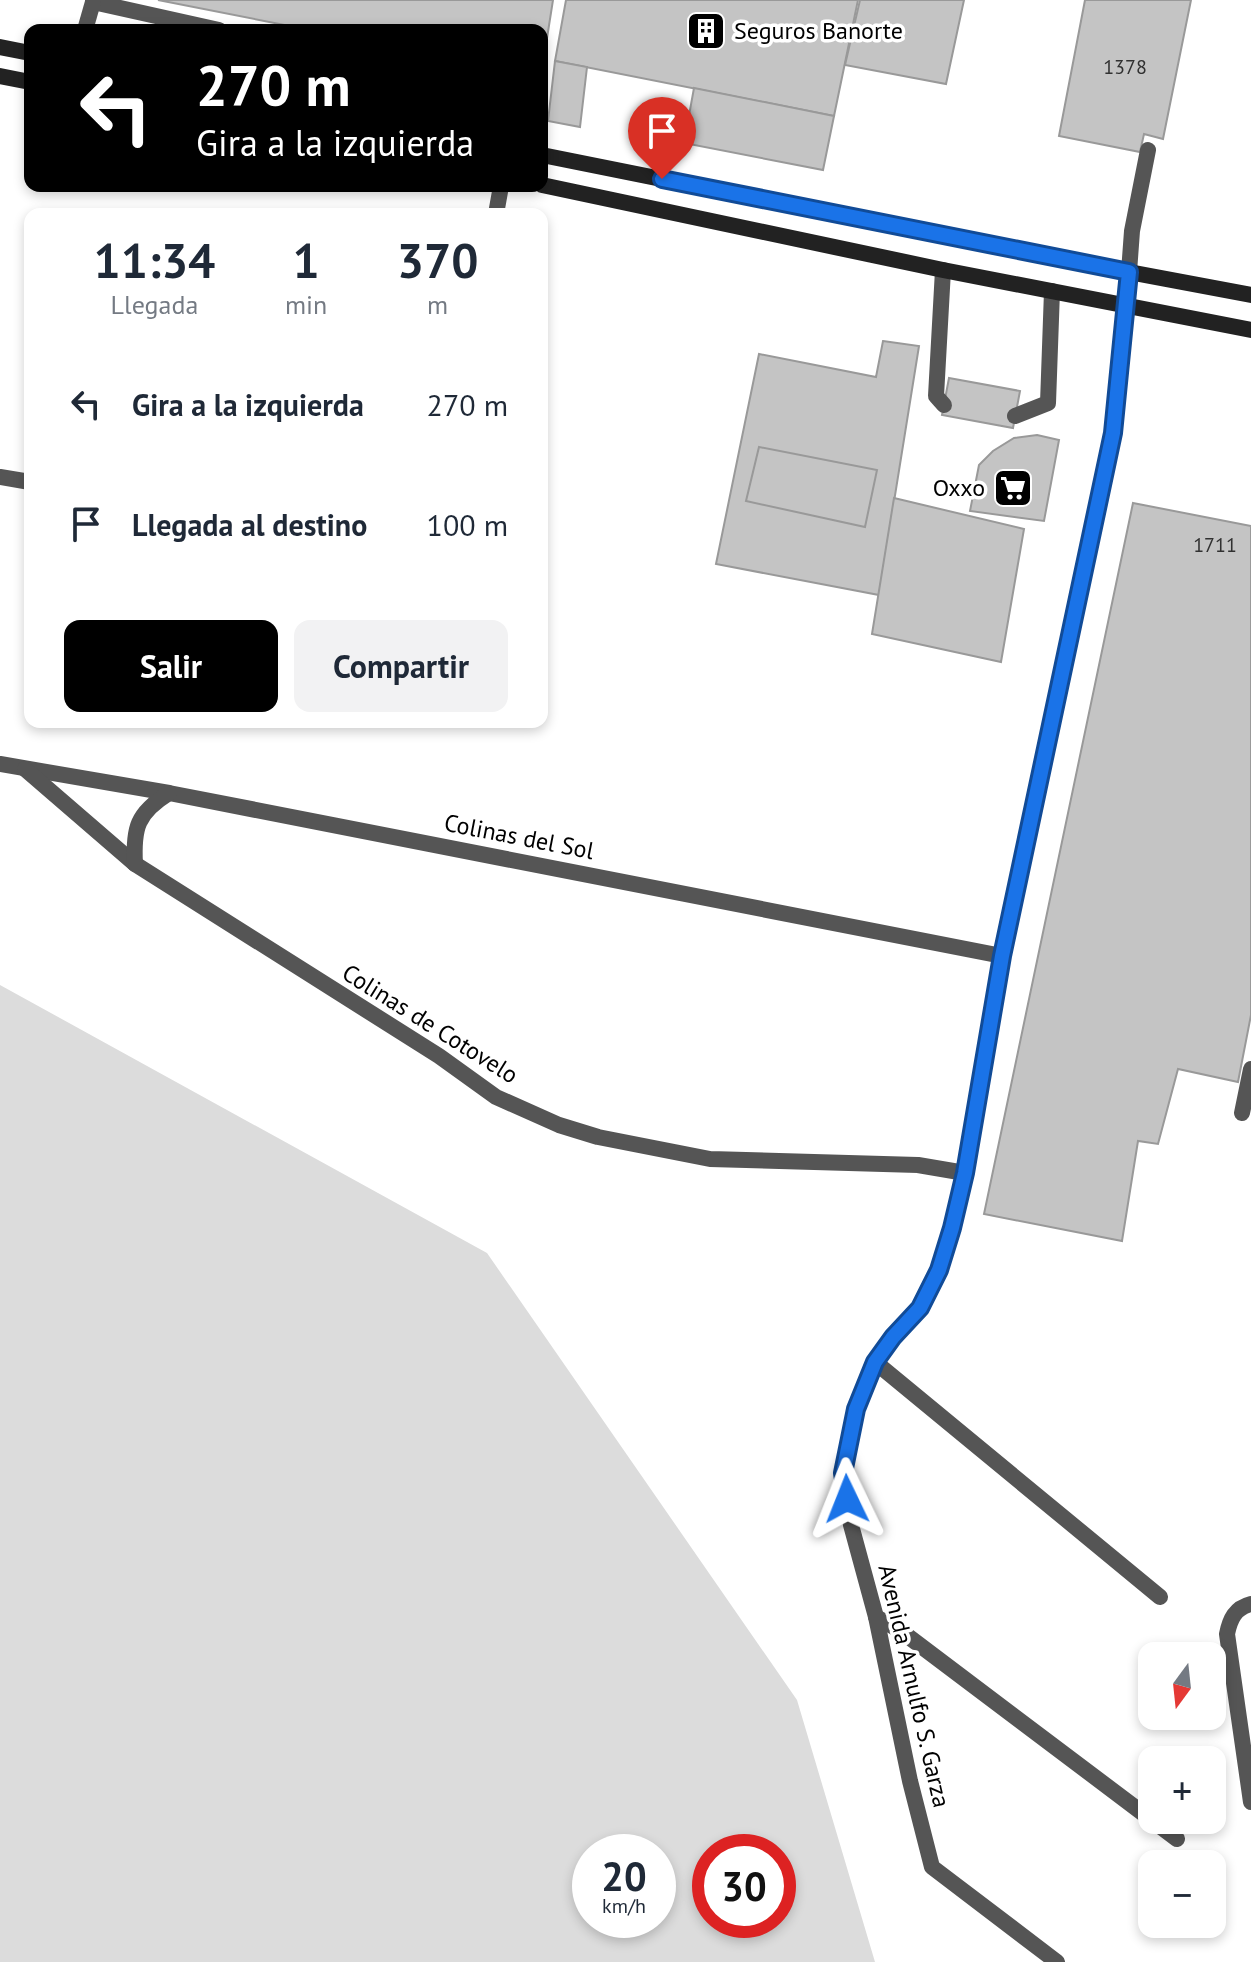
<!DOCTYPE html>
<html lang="es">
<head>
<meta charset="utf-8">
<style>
	:root { --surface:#fff; --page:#f2f2f3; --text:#1f2937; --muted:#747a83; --accent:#000 }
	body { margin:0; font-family:"PT Sans",sans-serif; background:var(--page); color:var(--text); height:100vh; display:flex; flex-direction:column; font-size:30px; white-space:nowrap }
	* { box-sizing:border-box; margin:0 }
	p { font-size:26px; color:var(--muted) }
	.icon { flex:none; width:44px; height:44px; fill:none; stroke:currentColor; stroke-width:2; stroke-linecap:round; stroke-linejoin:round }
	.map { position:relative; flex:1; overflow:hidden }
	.details { position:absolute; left:24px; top:208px; width:524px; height:520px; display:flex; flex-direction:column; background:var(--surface); border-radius:16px; box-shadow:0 4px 12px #0003 }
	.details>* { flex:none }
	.guide { position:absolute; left:24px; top:24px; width:524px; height:168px; border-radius:16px; box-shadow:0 4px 12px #0003; background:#000; color:#fff; overflow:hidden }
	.needle { width:52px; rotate:195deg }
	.controls { position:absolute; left:1138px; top:1642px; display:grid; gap:16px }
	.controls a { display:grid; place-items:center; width:88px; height:88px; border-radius:16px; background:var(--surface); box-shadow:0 4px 12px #0003; font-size:40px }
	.speed { position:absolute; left:572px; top:1834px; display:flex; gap:16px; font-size:40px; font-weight:700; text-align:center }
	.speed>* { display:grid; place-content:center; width:104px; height:104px; border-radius:50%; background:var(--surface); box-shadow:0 4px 12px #0003; line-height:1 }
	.speed small { font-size:20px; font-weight:400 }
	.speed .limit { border:12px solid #d22; background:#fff; color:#111 }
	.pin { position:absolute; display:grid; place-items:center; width:68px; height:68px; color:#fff; margin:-82px -34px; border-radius:50% 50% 50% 0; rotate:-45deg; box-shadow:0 0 8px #0007 }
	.pin .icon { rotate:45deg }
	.me { position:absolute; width:88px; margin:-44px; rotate:358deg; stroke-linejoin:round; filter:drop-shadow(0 0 6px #0008) }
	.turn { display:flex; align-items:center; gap:28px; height:168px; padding:0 40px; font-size:36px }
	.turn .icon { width:104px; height:104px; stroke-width:2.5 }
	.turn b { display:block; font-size:56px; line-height:68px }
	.eta { display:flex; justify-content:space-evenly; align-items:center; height:136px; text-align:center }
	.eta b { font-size:48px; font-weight:600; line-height:56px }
	.primary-button { display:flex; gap:16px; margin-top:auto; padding:16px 40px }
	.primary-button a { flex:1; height:92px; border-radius:16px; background:var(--accent); color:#fff; font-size:32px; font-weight:600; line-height:92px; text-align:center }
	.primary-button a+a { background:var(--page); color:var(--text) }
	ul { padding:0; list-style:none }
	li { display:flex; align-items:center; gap:24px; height:120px; padding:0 40px }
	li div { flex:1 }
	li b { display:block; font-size:30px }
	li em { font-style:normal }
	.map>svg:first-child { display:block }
</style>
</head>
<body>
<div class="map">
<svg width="1251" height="1962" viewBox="0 0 1251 1962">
	<rect width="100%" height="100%" fill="#fff"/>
	<!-- green -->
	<path fill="#dcdcdc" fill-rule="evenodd" d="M0,985L487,1253L797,1700L875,1962H0ZM590,1852H658V1920H590ZM710,1852H778V1920H710Z"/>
	<!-- building -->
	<g fill="#c4c4c4" stroke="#999" stroke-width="2">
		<path d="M158,0H553L542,70V30H310Z"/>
		<path d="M566,0H858L834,116L555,61Z"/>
		<path d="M860,0H964L946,84L845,65Z"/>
		<path d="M1085,0H1191L1163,139L1144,134L1140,152L1059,136Z"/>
		<path d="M555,61L587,67L580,127L548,121Z"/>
		<path d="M694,88L834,116L823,170L684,143Z"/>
		<path d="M883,341L919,346L879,595L716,564L759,354L876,377Z"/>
		<path d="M949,378L1020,391L1013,428L942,415Z"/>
		<path d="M1037,435L1059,440L1044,521L970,511L979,465L993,451L1014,438Z"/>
		<path d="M759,447L877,470L865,527L746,501Z"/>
		<path d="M894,498L1024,529L1001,662L872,634Z"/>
		<path d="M1133,503L1251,526V1015L1238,1082L1178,1069L1158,1144L1138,1141L1122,1241L984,1214Z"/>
	</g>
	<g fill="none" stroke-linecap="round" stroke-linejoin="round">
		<!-- service -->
		<g stroke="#555" stroke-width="16">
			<path d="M93,0V2L219,30"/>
			<path d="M85,30L93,2"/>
			<path d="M943,270L936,396L944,405"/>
			<path d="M1129,272L1132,231L1148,150"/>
			<path d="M1015,416L1048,403L1052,291"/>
			<path d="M1242,1113L1251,1069"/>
		</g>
		<!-- minor -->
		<g stroke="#555" stroke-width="16">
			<path d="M496,214L501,186"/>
			<path d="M0,477L30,482"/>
			<path d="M0,764L169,793L1002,956"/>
			<path d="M25,769L135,864L439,1056L496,1097L559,1125L598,1137L710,1159L918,1165L965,1173"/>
			<path d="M135,864C133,828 137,813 169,793"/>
			<path d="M875,1362L1160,1597"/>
			<path d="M1251,1604C1235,1608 1230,1619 1227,1634L1251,1802"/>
			<path d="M876,1617L901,1631L1177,1839"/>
			<path d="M1057,1962L932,1867L910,1781L876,1617L851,1525L843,1473L856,1409L875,1362L893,1337L920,1308L939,1270L952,1228L965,1173L1002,956L1113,433L1129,272"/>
		</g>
		<!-- secondary -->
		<g stroke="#222" stroke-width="16">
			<path d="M0,47L30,53"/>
			<path d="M0,76L30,82"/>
			<path d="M542,155L1054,258L1251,295"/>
			<path d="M542,185L943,270L1251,330"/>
		</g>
	</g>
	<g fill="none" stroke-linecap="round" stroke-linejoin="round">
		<defs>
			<path id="route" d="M662,179L1129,272L1113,433L1002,956L965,1173L952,1228L939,1270L920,1308L893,1337L875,1362L856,1409L843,1473L847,1499"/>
		</defs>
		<!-- route casing -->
		<use href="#route" stroke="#114b97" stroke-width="20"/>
		<!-- route -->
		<use href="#route" stroke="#1a73e8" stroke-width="14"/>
	</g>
	<!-- icons -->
	<defs>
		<symbol id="building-square" viewBox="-11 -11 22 22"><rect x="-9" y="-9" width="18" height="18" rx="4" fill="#000" stroke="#fff"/><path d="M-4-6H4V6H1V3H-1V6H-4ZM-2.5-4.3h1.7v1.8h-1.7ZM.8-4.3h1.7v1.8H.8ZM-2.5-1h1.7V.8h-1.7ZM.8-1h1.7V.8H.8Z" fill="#fff"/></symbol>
		<symbol id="supermarket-square" viewBox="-11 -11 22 22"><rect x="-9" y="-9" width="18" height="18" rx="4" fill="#000" stroke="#fff"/><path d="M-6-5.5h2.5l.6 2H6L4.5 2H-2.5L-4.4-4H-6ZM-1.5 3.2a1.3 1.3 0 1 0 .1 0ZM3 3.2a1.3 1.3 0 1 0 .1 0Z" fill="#fff"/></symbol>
	</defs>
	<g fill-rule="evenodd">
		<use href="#building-square" x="684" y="9" width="44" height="44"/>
		<use href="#supermarket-square" x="991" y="466" width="44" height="44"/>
	</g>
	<g text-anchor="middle" stroke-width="7" stroke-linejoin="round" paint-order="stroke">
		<!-- number labels -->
		<g font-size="20" fill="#313131">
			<text x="1125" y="74">1378</text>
			<text x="1215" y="552">1711</text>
		</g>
		<!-- poi labels -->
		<g font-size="24" fill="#000" stroke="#fff" text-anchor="start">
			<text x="734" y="39">Seguros Banorte</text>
			<text x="985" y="496" text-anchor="end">Oxxo</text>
		</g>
		<!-- street labels -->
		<g font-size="24" fill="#000" stroke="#fff">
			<text transform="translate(519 837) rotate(11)" y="8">Colinas del Sol</text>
			<text transform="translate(430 1024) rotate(32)" y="8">Colinas de Cotovelo</text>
			<text transform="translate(914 1686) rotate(77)" y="8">Avenida Arnulfo S. Garza</text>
		</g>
	</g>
</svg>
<div class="controls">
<a><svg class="needle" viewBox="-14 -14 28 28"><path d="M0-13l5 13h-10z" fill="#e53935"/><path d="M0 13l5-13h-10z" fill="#747a83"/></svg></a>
<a>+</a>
<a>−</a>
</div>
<div class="speed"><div>20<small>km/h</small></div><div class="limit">30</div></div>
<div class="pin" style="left:662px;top:179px;background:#d93025"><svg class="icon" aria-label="arrive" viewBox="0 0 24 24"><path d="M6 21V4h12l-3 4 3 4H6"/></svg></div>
<svg class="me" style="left:847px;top:1499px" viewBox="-20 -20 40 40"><path d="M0-17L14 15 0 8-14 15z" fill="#1a73e8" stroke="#fff" stroke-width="4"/></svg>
<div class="guide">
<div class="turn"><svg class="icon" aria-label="left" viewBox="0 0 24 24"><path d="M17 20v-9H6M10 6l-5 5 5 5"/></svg><div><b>270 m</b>Gira a la izquierda</div></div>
</div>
<section class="details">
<div class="eta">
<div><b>11:34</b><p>Llegada</p></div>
<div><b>1</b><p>min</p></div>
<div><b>370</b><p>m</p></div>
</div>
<ul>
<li><svg class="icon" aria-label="left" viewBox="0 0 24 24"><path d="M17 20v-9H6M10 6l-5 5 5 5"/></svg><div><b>Gira a la izquierda</b></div><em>270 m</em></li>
<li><svg class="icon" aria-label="arrive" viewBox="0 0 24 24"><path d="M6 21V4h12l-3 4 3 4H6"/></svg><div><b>Llegada al destino</b></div><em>100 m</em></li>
</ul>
<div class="primary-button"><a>Salir</a><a>Compartir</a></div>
</section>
</div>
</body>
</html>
